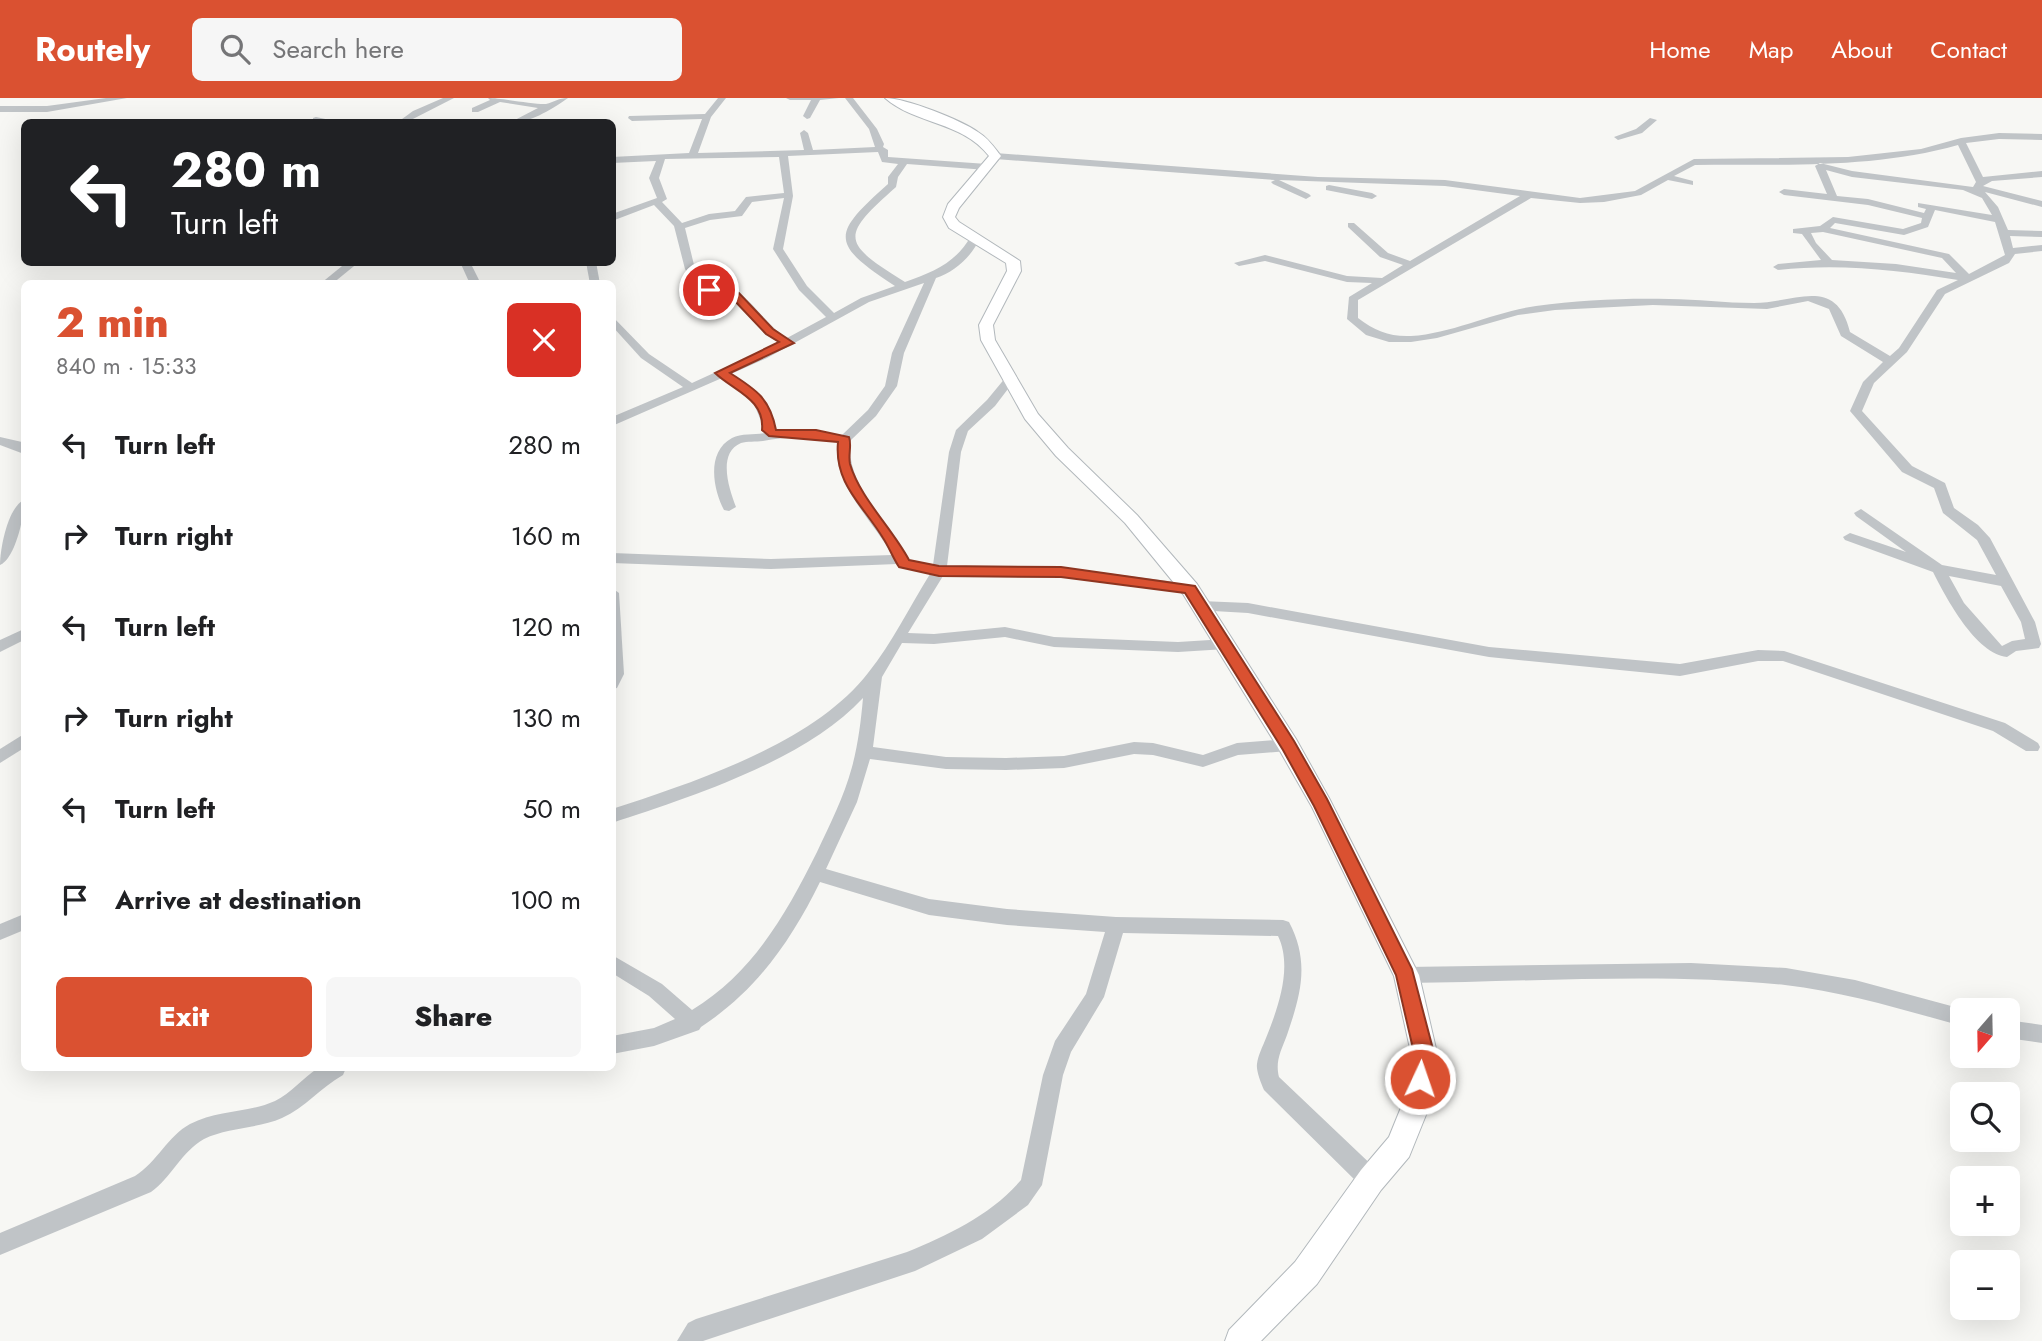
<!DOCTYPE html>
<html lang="en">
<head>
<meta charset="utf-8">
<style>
	:root { --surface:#fff; --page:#f6f6f6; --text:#202124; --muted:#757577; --accent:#da5131 }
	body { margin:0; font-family:Jost,sans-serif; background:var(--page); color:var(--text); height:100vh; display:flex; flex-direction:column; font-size:26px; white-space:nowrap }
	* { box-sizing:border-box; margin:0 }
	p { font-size:23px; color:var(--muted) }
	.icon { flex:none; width:38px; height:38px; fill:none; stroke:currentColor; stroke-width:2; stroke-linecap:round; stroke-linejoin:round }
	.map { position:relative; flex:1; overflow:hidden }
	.details { position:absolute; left:21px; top:182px; width:595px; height:791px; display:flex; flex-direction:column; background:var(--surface); border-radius:10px; box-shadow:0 7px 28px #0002 }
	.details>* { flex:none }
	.banner { position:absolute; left:21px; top:21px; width:595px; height:147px; border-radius:10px; box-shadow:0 7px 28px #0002; background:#202124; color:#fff; overflow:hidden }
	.needle { width:46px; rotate:200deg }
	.fabs { position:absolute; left:1950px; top:900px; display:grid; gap:14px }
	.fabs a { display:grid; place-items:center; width:70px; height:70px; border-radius:10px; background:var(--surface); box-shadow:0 7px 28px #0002; font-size:35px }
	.pin { position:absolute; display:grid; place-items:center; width:60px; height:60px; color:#fff; margin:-30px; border:4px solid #fff; border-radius:50%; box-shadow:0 2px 7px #0007 }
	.me { position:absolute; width:77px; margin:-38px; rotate:3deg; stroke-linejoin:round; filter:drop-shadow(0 0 5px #0008) }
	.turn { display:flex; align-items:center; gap:24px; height:147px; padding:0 35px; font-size:32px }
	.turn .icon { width:91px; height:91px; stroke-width:2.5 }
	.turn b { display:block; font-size:49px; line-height:60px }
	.round { display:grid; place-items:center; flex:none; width:74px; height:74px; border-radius:10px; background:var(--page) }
	.headline { display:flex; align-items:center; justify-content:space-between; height:119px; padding:0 35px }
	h1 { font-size:42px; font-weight:800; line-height:52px; color:var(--accent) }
	.primary-button { display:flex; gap:14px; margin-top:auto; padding:14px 35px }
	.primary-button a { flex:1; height:80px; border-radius:10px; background:var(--accent); color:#fff; font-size:28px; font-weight:800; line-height:80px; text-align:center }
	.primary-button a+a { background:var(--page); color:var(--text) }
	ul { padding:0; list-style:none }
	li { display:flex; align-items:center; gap:21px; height:91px; padding:0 35px }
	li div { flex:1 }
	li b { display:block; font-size:26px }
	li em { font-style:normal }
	header { display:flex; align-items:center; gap:42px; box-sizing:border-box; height:98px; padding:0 35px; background:var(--accent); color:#fff }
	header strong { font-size:33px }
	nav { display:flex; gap:38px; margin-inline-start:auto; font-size:24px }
	.search { width:490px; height:63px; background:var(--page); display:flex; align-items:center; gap:18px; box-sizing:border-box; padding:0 24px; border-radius:10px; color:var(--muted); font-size:26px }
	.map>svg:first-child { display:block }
</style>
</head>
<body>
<header>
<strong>Routely</strong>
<div class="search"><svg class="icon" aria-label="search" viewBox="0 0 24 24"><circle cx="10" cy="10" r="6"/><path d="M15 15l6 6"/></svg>Search here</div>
<nav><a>Home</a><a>Map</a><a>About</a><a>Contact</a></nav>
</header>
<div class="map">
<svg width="2042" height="1243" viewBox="0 0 2042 1243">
	<rect width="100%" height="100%" fill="#f7f7f4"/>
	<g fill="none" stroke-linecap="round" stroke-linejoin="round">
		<defs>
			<path id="secondary" d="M885,0C906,0 961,22 978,34C988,40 994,49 1001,58L959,110L955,119L959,124L1020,163L1021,173L993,227L995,242L1038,316L1068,350L1137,417L1197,486L1296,641L1329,700L1419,877L1437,955L1430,1007L1409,1059L1381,1092L1317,1186L1261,1243H1225L1229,1232L1295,1164L1361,1072L1389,1039L1402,1007L1411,955L1394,878L1312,709L1280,653L1183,496L1125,425L1056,358L1025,321L981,242L979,227L1007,173L1006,165L949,130L943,119L948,106L989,58C962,23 916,27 885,0Z"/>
		</defs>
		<!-- secondary casing -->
		<use href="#secondary" stroke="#b2b8bc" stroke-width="2"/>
		<!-- street -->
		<g fill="#c0c4c7" fill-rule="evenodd">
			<path d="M106,0H127L47,14H0V8H47Z"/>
			<path d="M443,0H454L407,24H398L413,13Z"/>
			<path d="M488,0C502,0 537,7 546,6C554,4 559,0 568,0C554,10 529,26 511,24L538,10L500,4L478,14H472V10L490,2Z"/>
			<path d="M718,0H726L711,19L698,55L804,52L800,35L804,32L808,35L813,52L875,49L869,31L845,0H853L877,31L884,46L883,49L888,52V59L987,66L992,69L987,72L907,66L898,79L896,89C841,138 840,144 905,184C933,174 956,165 971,138L980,140C972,158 955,174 936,180L904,255L897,288L876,318L851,342C843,384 890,427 909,462L933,467L949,354L956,332L987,302L1006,279L1010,278L1016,281L1014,283L995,308L968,333L961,354L947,468L1061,469L1190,486L1197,491L1190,496L1061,479L943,478L908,535L934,536L1005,529L1054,539L1178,544L1226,541L1233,546L1226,551L1178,554L1054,549L1005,539L934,546L902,545L882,579L873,649L946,659L1006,660L1064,658L1134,644L1153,645L1203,657L1237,645L1288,641L1294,643L1296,647L1294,651L1288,653L1238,657L1203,669L1153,657L1134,656L1064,670L1006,672L946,671L870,661L857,704L826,771L929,801L1007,811L1116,819L1283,822L1289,824C1310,864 1301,896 1287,937C1281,953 1275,963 1279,979L1379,1074L1382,1082L1379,1090L1371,1093L1363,1090L1264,992C1261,985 1256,973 1257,966C1258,957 1263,948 1266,940C1278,910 1293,869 1278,838L1123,835L1104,899L1071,954L1063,977L1042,1087L1028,1107L982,1141L915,1173L703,1243H677L688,1225L696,1221L907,1154C948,1137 991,1117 1021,1082L1043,977L1055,943L1086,896L1105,834L1007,827L929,817L820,784C791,843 756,893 701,929L699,932L654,948L612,956V938L654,930L675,921L649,898L612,875V857L662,886L692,912C753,875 786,816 817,754C830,726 844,699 852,669C858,647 861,623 863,600C806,662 691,699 612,725V711C695,684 814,645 868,575C892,545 910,508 930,476L899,469L897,466L771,471L612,465V455L771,461L892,457C874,423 830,385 838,344C813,339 788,338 763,343C756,344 747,343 741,345C717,355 729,391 736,409L729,413L724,412C713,391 706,354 732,340C742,335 755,337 766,335L754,306L742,294L722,280L612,328V319L683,289L641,260L612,228V218L649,256L692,285L779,245L765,236L739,206L725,196L709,195L697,190L685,171L674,128L654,107L612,123V116L657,100L649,80L656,63L612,65V59L689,55L702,21L632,23L628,20L629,18L705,16ZM878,54L882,64L898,66L888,79V86C832,136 829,145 895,188L861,200L834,215L807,188L783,151L793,98L788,58ZM779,59L784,95L746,99L735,113L709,116L682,125L662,104L667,101L659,80L665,61ZM784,100L773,151L799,192L826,219L787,240C765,227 753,201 732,191C724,187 714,190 705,186L695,171L685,130L710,122L742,118L752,104ZM924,185L892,255L885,288L868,312L842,337L812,333H779L775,330C771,304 753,289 731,276L767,260L869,204Z"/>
			<path d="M786,0H839L820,2L810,20L807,21L803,18L811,2H790Z"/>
			<path d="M316,19L330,22L331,24H313V20Z"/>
			<path d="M1650,20L1657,22L1642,35L1618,42L1614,39L1636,31Z"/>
			<path d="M1999,35L2042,36V42L1999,41L1966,45L1983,79L2042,73V79L1992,83L1983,88L2042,103V109L1985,94L1998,109L2008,132L2042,133V139L2010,138L2013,150L2042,147V153L2015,156L2009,165L1945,196L1907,254L1874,285L1862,313L1912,368L1945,385L1954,410L1978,427L1990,440L2035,524L2041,546L2039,550L2016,553L2007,559C1976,556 1946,500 1933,474L1845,442L1843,439L1850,435L1906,454L1856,418L1854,415L1861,411L1942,467L1996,477L1977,442L1943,415L1934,390L1902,374L1850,313L1863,284L1883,264L1841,238L1829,211L1808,203L1767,211L1653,207L1555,212L1518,217L1437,240L1411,244H1389L1366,237L1347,221L1349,199L1372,185L1347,184L1265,163L1239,168L1234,165L1265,157L1347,178L1382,180L1403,167L1380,159L1348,129V125H1354L1388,155L1410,163L1520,98L1445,88L1279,82L1309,96L1311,98L1306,101L1273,86L1271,84L1275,82L995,61L991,58L995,55L1318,79L1445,82L1580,100L1635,93L1694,61L1848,59L1921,51L1961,40ZM1958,47L1976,84L1973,89L1852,73L1820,65L1815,68L1827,96L1784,91L1779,94L1784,97L1868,107L1922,120L1921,125L1903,131L1833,119L1820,128L1793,131V135L1802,136L1821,162L1778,166L1773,169L1778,172C1839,165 1898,172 1958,182L1937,192L1899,250L1890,258L1850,234C1836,177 1795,205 1754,205C1725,205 1697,201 1669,201C1624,200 1580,202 1536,208C1493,214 1454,235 1411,238C1390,239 1375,233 1358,220V202L1531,100L1580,105L1604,104L1641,97L1668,82L1693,87V83L1674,78L1695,67C1783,66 1873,71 1958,47ZM1826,72L1852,79L1963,92L1982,100L1992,117L1918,105V109L1926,111L1924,115L1868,101L1837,98ZM1935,112L1995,124L2005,157L1969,176L1949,156L1830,130L1835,125L1904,137L1928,129ZM1823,134L1942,160L1956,175L1896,166L1832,162L1816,145L1811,135ZM1949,478L2001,488L2021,524L2025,541L2012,543L2002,548L1964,505Z"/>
			<path d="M1329,87L1372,95L1377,98L1372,101L1326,92V88Z"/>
			<path d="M347,164H359L332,186H320Z"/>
			<path d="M460,164H470L481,186H470Z"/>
			<path d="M586,164H596L600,186H590Z"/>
			<path d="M0,339L22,344L24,356L0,347Z"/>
			<path d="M24,402C25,417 15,461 0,467C0,450 8,409 24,402Z"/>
			<path d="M612,490L619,495L624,576L617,590L612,591Z"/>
			<path d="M1201,503L1248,505L1489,549L1680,566L1758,552L1784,553L2005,625L2038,645L2040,649L2038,653H2026L1993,633L1783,563H1758L1680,578L1489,559L1248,515L1196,512L1194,508L1196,504Z"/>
			<path d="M24,531V542L0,554V542Z"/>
			<path d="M24,636V650L0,665V651Z"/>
			<path d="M24,816V832L0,842V826Z"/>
			<path d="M1691,865L1786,870L1855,882L1966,912H1962V928C1904,912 1845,894 1785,887C1663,874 1529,884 1406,885L1399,883L1397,877L1399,871L1406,869Z"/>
			<path d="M2007,922L2042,927V945L2007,940Z"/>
			<path d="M318,970H346L343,977C321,989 305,1010 282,1020C257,1031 228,1029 204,1041C182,1053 171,1080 151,1094L0,1157V1135L135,1078C157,1064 168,1038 190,1026C217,1012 248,1015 275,1003C291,995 303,980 318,970Z"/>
		</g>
		<!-- secondary -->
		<use href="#secondary" fill="#fff" fill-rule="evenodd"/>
	</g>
	<!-- route -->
	<path fill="#da5131" stroke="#8e3520" stroke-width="2" d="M723,188L739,195L773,231L794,245L730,275C757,292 770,301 776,332H816L849,339C852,347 848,357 850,366C860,400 892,430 909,462L939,468L1061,469L1195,488L1294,643L1327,701L1412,871L1434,955L1427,988L1420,991L1413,988L1410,981L1414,955L1396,877L1314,708L1283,652L1185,495L1061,479L939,478L899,469C893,460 889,449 883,440C863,407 834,386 838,344L769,338L762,332C765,301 734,293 715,275L779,244L766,236L732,200L704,192L709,188Z"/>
</svg>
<div class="fabs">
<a><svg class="needle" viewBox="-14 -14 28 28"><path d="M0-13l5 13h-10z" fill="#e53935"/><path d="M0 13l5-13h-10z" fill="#757577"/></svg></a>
<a><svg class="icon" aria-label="search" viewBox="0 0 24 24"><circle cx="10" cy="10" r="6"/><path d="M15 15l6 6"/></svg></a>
<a>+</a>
<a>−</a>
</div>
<div class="pin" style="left:709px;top:192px;background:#d93025"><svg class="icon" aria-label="arrive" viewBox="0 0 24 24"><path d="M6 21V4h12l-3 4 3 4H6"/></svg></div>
<svg class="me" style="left:1420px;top:981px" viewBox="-20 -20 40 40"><circle r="17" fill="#da5131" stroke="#fff" stroke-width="3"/><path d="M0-11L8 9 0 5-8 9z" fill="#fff"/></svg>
<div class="banner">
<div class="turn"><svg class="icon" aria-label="left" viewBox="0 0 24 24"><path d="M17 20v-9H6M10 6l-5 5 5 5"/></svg><div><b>280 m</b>Turn left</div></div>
</div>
<section class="details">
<div class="headline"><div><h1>2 min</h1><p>840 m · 15:33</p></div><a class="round" style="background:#d93025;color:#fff"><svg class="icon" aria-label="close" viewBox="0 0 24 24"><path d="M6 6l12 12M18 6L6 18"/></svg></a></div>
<ul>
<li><svg class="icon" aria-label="left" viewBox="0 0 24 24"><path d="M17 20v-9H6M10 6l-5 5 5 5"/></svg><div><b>Turn left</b></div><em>280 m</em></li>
<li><svg class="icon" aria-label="right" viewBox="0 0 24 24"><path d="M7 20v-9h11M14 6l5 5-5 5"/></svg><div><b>Turn right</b></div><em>160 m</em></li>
<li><svg class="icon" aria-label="left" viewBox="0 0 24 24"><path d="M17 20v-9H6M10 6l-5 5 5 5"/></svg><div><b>Turn left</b></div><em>120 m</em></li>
<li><svg class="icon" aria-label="right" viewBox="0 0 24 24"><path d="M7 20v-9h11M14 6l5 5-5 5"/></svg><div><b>Turn right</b></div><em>130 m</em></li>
<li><svg class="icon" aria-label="left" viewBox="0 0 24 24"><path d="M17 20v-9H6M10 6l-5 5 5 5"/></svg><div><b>Turn left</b></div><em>50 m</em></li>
<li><svg class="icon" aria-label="arrive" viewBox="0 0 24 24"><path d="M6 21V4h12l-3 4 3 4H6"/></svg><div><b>Arrive at destination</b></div><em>100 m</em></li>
</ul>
<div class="primary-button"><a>Exit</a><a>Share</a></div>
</section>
</div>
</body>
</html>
